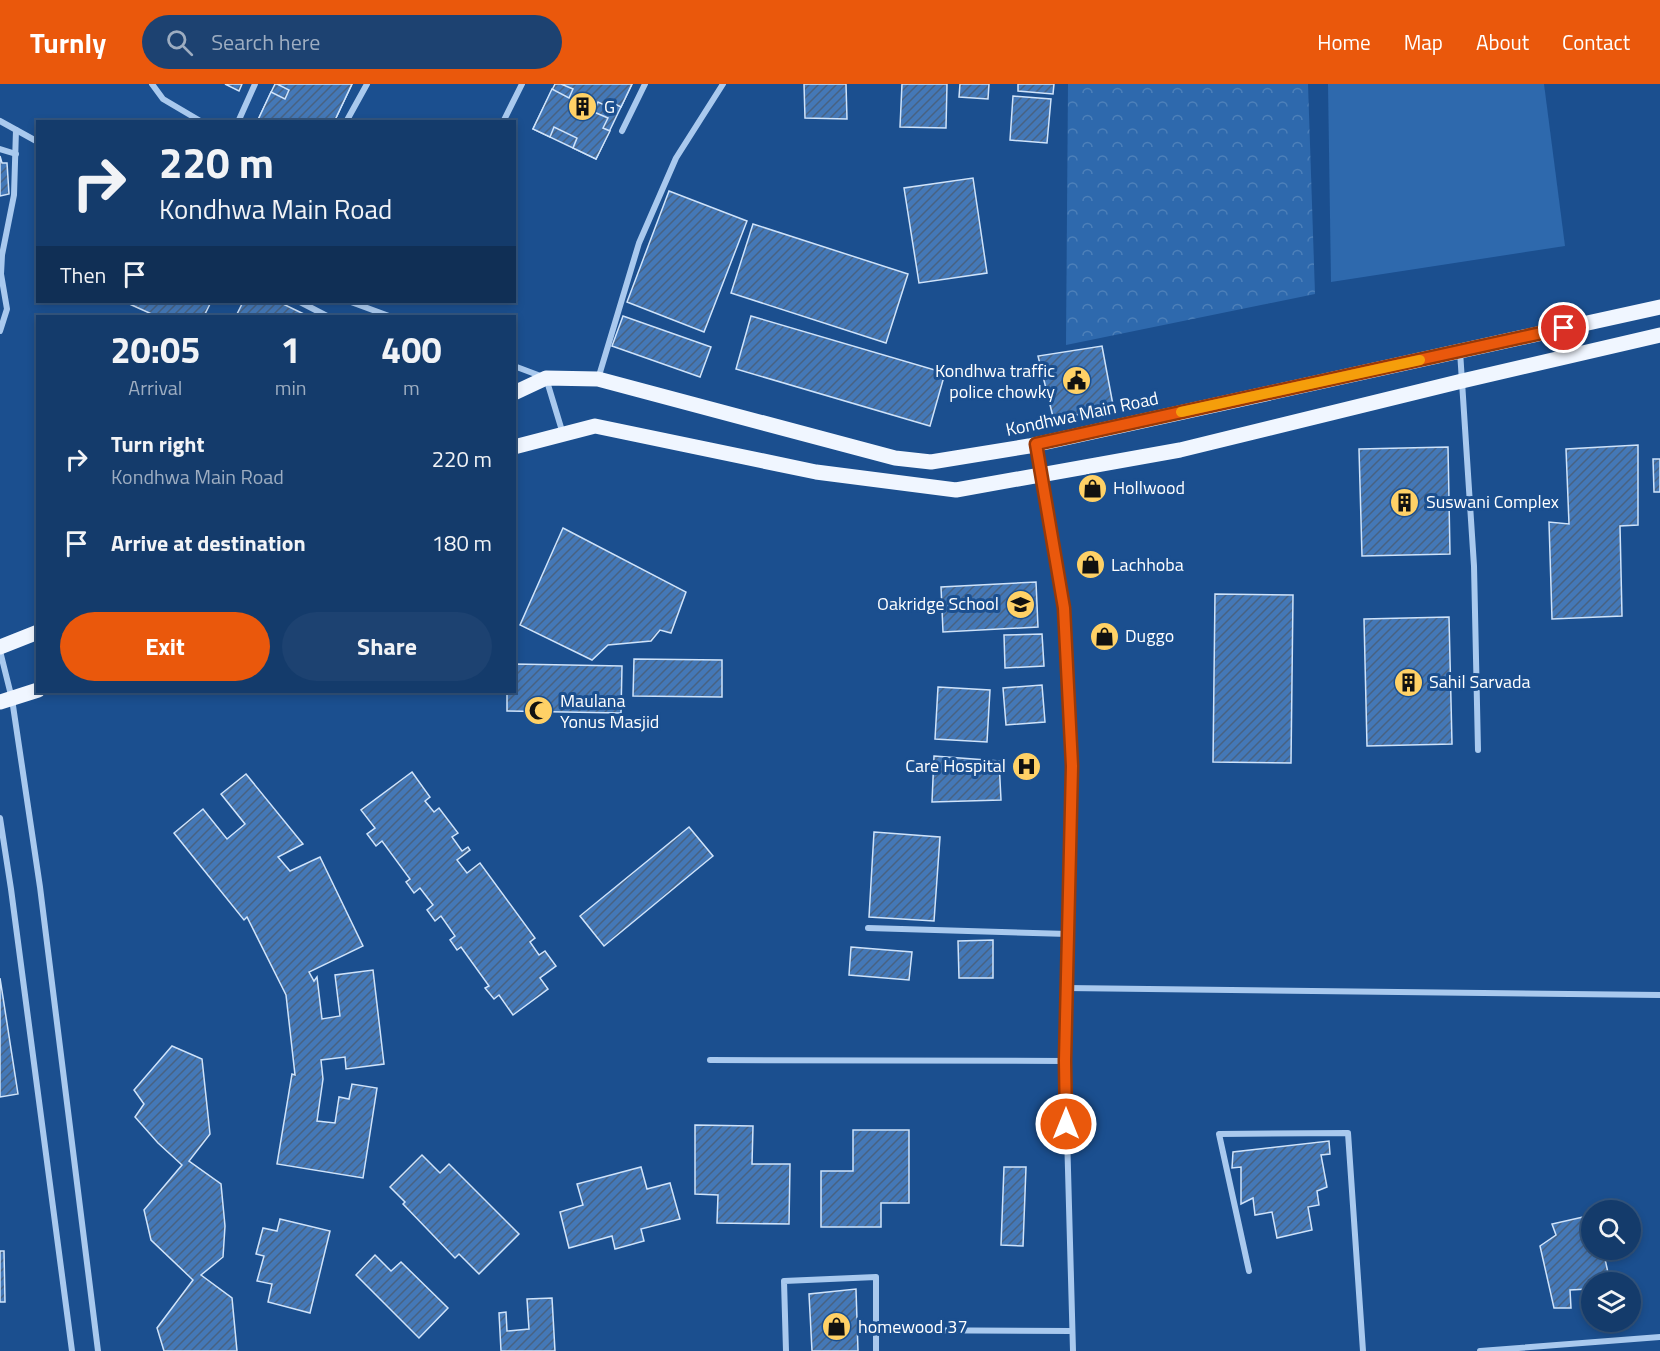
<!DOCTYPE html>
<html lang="en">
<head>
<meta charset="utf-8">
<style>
	:root { --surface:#143b6b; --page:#1d4271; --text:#f1f3f6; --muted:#9dadc1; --line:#33557e; --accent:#ea580c }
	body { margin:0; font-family:"Titillium Web",sans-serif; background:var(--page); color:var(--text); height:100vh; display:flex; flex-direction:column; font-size:22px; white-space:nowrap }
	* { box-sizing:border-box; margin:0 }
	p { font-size:20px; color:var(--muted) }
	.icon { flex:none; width:33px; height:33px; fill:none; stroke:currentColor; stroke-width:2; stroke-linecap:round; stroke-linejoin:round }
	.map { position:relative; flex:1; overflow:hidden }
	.details { position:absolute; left:36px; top:231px; width:480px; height:378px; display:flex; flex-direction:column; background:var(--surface); border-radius:0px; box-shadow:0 3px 9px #0003,0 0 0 2px var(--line) }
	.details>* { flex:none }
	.banner { position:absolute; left:36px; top:36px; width:480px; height:183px; border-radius:0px; box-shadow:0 3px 9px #0003,0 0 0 2px var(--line); background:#143b6b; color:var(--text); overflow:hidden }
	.buttons { position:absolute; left:1581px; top:1116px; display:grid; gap:12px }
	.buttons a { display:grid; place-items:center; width:60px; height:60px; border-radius:50%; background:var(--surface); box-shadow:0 3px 9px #0003,0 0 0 2px var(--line); font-size:30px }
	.pin { position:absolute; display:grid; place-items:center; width:51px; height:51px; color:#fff; margin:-26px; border:3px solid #fff; border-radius:50%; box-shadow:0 2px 6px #0007 }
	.me { position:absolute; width:66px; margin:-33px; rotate:0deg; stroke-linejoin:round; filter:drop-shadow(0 0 4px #0008) }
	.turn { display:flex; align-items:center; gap:21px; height:126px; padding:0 24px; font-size:27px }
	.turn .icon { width:78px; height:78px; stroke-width:2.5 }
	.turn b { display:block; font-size:42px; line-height:51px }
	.then { display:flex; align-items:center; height:57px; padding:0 24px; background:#0003; gap:12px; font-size:22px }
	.eta { display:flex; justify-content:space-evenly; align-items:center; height:102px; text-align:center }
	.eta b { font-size:36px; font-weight:700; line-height:42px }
	.primary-button { display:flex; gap:12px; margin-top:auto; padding:12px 24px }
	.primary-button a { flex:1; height:69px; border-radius:36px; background:var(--accent); color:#fff; font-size:24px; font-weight:700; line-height:69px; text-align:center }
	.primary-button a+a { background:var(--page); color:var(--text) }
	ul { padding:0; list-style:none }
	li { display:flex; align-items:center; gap:18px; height:84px; padding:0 24px }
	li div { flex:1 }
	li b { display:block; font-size:22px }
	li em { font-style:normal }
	header { display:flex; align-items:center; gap:36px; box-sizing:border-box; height:84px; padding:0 30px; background:var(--accent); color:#fff }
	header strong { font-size:28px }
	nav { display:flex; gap:33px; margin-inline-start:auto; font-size:21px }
	.search { width:420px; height:54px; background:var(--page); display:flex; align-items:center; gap:15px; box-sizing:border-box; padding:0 21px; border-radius:33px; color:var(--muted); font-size:22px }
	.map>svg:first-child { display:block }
</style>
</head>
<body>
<header>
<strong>Turnly</strong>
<div class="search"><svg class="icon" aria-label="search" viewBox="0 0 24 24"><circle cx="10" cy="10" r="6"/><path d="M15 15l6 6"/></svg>Search here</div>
<nav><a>Home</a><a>Map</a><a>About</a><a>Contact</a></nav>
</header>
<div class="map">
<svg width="1660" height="1267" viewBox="0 0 1660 1267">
	<defs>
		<pattern id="park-crowns" width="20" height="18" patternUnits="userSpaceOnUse" patternTransform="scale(1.5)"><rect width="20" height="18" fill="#2e69ad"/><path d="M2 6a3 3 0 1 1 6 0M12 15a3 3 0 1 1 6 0" fill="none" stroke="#4d80b9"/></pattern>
		<pattern id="building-hatch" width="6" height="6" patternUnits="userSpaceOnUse" patternTransform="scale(1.5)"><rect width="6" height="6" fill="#4478b7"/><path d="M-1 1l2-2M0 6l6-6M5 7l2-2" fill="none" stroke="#486282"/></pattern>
	</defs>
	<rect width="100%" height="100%" fill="#1b4f8f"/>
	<!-- green -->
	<path fill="#2e69ad" d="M1328,0H1544L1565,162L1331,198Z"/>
	<!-- park -->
	<path fill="url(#park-crowns)" d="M1068,0H1308L1315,210L1066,261Z"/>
	<!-- building -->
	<g fill="url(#building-hatch)" stroke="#cfe3fa" stroke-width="1.5">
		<path d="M225,0H242L239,7Z"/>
		<path d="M275,0H352L334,38H257Z"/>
		<path d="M277,0H352L334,38H257L271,8L285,15L289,6Z"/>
		<path d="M555,0H632L596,75L533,45Z"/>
		<path d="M561,0H632L621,23L615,20L613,25L598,18L594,28L608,34L603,44L610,47L596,75L573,64L577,54L554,43L550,53L533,45L552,5L569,14L573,5Z"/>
		<path d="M804,0H846L847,35L805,34Z"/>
		<path d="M902,0H947L946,44L900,43Z"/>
		<path d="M960,0H989L988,15L959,13Z"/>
		<path d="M1018,0H1054L1053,10L1018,7Z"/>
		<path d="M1013,12L1051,15L1047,59L1010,56Z"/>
		<path d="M0,72L2,79H7L9,110L0,112Z"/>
		<path d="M973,94L987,189L919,199L904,104Z"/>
		<path d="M669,107L747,137L704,248L627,218Z"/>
		<path d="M753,140L908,190L886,259L731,209Z"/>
		<path d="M125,218H211L204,232H156Z"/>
		<path d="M243,218H279L308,232H236Z"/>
		<path d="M623,232L711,263L700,293L612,262Z"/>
		<path d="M751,232L945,289L930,342L736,285Z"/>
		<path d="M1102,262L1113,321L1054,337L1038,272Z"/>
		<path d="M1638,361V441L1620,442L1622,532L1552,535L1549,438L1569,440L1566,365Z"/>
		<path d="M1448,363L1450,470L1362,472L1359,365Z"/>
		<path d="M1653,375H1660V408H1654Z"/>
		<path d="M563,444L686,508L671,549L660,546L651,557L608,561L592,576L520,541Z"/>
		<path d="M1036,498L1038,543L943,548L941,503Z"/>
		<path d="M1215,510L1293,511L1291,679L1213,678Z"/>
		<path d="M1449,533L1452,660L1367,662L1364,535Z"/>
		<path d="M1042,550L1044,582L1005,584L1004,551Z"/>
		<path d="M634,575L722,576V613L633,612Z"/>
		<path d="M514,580L622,582L621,629L507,627V608H514Z"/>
		<path d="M1042,601L1045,638L1006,641L1003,604Z"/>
		<path d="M938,603L990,606L987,658L935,655Z"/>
		<path d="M934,672L999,677L1001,716L932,718Z"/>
		<path d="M412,688L430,713L425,717L434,728L439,724L458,749L452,753L462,767L468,763L470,766L457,776L467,789L480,779L535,854L530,858L539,871L545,867L556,882L540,894L548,905L513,931L499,911L494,915L485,904L489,902L461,863L457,866L450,856L455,852L441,832L435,837L427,826L433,821L420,804L414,809L406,798L410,795L382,757L376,762L367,750L375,744L361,726Z"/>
		<path d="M246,690L303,760L278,773L290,787L320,773L363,862L309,888L314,897L317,893L322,935L340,932L335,891L373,886L384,980L346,985L345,973L321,976L323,995L317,1037L335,1039L339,1013L349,1015L352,1000L377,1004L363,1094L277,1080L292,990L295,991L286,911L247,833L244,836L174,749L203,725L227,755L245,740L221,710Z"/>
		<path d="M689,743L713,772L604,862L580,832Z"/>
		<path d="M874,748L940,753L934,837L869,833Z"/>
		<path d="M993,856V894H959L958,857Z"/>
		<path d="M851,863L912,868L909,896L849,891Z"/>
		<path d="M0,894L18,1010L0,1013Z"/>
		<path d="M172,962L202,975L210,1050L189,1077L221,1100L225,1142L223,1173L201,1191L232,1214L237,1267H164L157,1244L193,1196L151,1156L144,1126L182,1081L158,1059L135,1033L144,1020L134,1006Z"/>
		<path d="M695,1041L753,1042L752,1080H790L789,1140L717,1139L718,1111L695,1110Z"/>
		<path d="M853,1046H909V1119H881V1143H821V1087H853Z"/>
		<path d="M1329,1057L1330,1070L1321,1071L1327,1103L1317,1107L1319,1121L1308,1123L1312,1146L1277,1154L1272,1128L1255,1131L1253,1114L1241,1120V1083L1232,1084L1233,1068Z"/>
		<path d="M422,1071L440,1089L449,1080L519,1150L479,1190L459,1170L455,1174L403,1120L405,1118L390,1103Z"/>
		<path d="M641,1083L647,1105L670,1099L680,1135L641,1145L644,1157L615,1165L612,1152L569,1164L560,1128L583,1121L577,1100Z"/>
		<path d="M1004,1083H1026L1023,1162L1001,1161Z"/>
		<path d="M1592,1131V1166H1603L1609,1193L1599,1198H1592V1203L1588,1205L1570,1206L1571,1224H1554L1540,1162L1556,1151L1552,1140Z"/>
		<path d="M280,1135L330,1147L310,1229L268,1218L272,1200L257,1197L264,1172L256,1170L263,1144L277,1147Z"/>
		<path d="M0,1167H4L5,1218H0Z"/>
		<path d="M375,1171L391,1187L401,1178L448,1224L419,1254L356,1191Z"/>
		<path d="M856,1205L858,1267H812L809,1210Z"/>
		<path d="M552,1214L555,1267H501L499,1229L506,1228L507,1247L529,1245L527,1215Z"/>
	</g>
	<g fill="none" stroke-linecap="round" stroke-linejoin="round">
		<!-- street -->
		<g stroke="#a9c9ee" stroke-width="6">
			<path d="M152,0L163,15L202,38"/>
			<path d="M0,37L38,58"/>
			<path d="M238,38L255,0"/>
			<path d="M346,38L367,0"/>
			<path d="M503,38L522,0"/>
			<path d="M622,47L645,0"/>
			<path d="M0,65L16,70"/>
			<path d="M300,218L327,232"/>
			<path d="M351,218L389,232"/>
			<path d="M0,247L7,225L1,190L2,171L14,111L16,46"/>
			<path d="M1460,267L1474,482L1478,666"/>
			<path d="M514,282L546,294L563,350"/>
			<path d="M598,295L639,159L676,74L723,0"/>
			<path d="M1036,361L1064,524L1072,682L1065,977L1073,1267"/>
			<path d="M0,567L12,615L40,803L98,1267"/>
			<path d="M0,734L11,805L72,1267"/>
			<path d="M868,844L1068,850"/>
			<path d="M1066,904L1660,911"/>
			<path d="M710,976L1065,977"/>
			<path d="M1249,1187L1219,1050L1348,1049L1363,1267"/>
			<path d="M786,1267L784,1197L876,1193V1246"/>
			<path d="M876,1267V1246L1072,1247"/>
			<path d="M1480,1267L1660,1253"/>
		</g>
		<!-- primary -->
		<g stroke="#f0f6ff" stroke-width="15">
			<path d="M514,309L546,294L598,295L895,374L931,378L1029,362L1660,223"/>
			<path d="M514,363L595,342L816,388L956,406L1180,366L1462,297L1660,251"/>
			<path d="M0,563L38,548"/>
			<path d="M0,618L38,606"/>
		</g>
	</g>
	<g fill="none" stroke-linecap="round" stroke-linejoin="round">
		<defs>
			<path id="route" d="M1066,1040L1065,977L1072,682L1064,524L1036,360L1564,244"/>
		</defs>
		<!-- route casing -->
		<use href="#route" stroke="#983908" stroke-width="15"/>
		<!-- route -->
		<use href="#route" stroke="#ea580c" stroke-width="10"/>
		<!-- slow -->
		<path stroke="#f59e0b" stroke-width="10" d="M1181,328L1420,276"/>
	</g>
	<!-- icons -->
	<defs>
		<symbol id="building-disc" viewBox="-11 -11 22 22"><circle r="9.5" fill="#ffd166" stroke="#1b4f8f"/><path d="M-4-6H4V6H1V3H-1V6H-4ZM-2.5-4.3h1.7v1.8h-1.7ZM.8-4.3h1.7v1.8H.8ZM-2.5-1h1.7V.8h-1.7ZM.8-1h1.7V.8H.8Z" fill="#111"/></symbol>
		<symbol id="civic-disc" viewBox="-11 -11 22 22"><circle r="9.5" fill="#ffd166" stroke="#1b4f8f"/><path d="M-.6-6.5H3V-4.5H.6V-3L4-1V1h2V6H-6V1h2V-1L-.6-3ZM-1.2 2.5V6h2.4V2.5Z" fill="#111"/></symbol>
		<symbol id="shop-disc" viewBox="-11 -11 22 22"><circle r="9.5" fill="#ffd166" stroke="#1b4f8f"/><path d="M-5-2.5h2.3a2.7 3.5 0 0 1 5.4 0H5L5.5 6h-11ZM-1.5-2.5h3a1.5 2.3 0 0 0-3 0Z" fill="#111"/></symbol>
		<symbol id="school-disc" viewBox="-11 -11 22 22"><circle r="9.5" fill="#ffd166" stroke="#1b4f8f"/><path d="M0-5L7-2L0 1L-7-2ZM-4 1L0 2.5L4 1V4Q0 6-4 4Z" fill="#111"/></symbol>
		<symbol id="mosque-disc" viewBox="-11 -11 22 22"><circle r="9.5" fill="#ffd166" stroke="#1b4f8f"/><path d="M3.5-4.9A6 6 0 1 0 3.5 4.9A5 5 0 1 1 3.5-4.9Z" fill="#111"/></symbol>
		<symbol id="hospital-disc" viewBox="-11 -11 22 22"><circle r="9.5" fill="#ffd166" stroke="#1b4f8f"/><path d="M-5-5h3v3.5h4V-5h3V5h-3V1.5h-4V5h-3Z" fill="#111"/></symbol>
	</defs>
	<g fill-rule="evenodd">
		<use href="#building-disc" x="566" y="6" width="33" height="33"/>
		<use href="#civic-disc" x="1060" y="280" width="33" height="33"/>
		<use href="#shop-disc" x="1076" y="388" width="33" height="33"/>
		<use href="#building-disc" x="1388" y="402" width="33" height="33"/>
		<use href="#shop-disc" x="1074" y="464" width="33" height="33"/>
		<use href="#school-disc" x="1004" y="504" width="33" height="33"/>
		<use href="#shop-disc" x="1088" y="536" width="33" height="33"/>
		<use href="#building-disc" x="1392" y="582" width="33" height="33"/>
		<use href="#mosque-disc" x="522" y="610" width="33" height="33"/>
		<use href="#hospital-disc" x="1010" y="666" width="33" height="33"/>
		<use href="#shop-disc" x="820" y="1226" width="33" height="33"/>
	</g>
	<g text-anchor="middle" stroke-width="6" stroke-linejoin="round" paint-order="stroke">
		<!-- poi labels -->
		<g font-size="18" fill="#fff" stroke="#1b4f8f" text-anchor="start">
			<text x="604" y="29">G</text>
			<text x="1055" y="293" text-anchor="end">Kondhwa traffic<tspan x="1055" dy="21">police chowky</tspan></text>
			<text x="1113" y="410">Hollwood</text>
			<text x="1426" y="424">Suswani Complex</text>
			<text x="1111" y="487">Lachhoba</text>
			<text x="999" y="526" text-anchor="end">Oakridge School</text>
			<text x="1125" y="558">Duggo</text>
			<text x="1429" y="604">Sahil Sarvada</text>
			<text x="560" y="623">Maulana<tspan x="560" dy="21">Yonus Masjid</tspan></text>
			<text x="1006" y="688" text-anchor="end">Care Hospital</text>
			<text x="858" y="1249">homewood 37</text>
		</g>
		<!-- street labels -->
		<g font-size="18" fill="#fff" stroke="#1b4f8f">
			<text transform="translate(1082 330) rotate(-12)" y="6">Kondhwa Main Road</text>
		</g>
	</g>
</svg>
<div class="buttons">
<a><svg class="icon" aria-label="search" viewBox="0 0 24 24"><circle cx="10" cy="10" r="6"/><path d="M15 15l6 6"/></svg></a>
<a><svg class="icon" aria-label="layers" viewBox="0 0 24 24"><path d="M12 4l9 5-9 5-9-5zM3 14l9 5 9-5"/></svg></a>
</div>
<div class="pin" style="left:1564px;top:244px;background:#d93025"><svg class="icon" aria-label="arrive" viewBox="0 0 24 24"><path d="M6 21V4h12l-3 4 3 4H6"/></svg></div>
<svg class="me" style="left:1066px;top:1040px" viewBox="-20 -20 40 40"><circle r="17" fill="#ea580c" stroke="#fff" stroke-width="3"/><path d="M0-11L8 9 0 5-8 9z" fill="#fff"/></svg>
<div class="banner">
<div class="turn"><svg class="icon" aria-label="right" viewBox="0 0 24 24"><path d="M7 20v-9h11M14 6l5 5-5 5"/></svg><div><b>220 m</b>Kondhwa Main Road</div></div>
<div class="then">Then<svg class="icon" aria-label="arrive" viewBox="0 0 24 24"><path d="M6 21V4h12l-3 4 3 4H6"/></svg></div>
</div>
<section class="details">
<div class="eta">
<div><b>20:05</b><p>Arrival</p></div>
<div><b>1</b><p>min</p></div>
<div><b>400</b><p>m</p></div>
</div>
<ul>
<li><svg class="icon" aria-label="right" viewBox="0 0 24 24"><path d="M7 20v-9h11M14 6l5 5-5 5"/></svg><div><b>Turn right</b><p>Kondhwa Main Road</p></div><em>220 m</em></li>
<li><svg class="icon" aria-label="arrive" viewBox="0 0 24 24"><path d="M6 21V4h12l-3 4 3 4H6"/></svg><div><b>Arrive at destination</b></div><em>180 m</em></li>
</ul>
<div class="primary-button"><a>Exit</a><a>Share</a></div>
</section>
</div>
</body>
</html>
